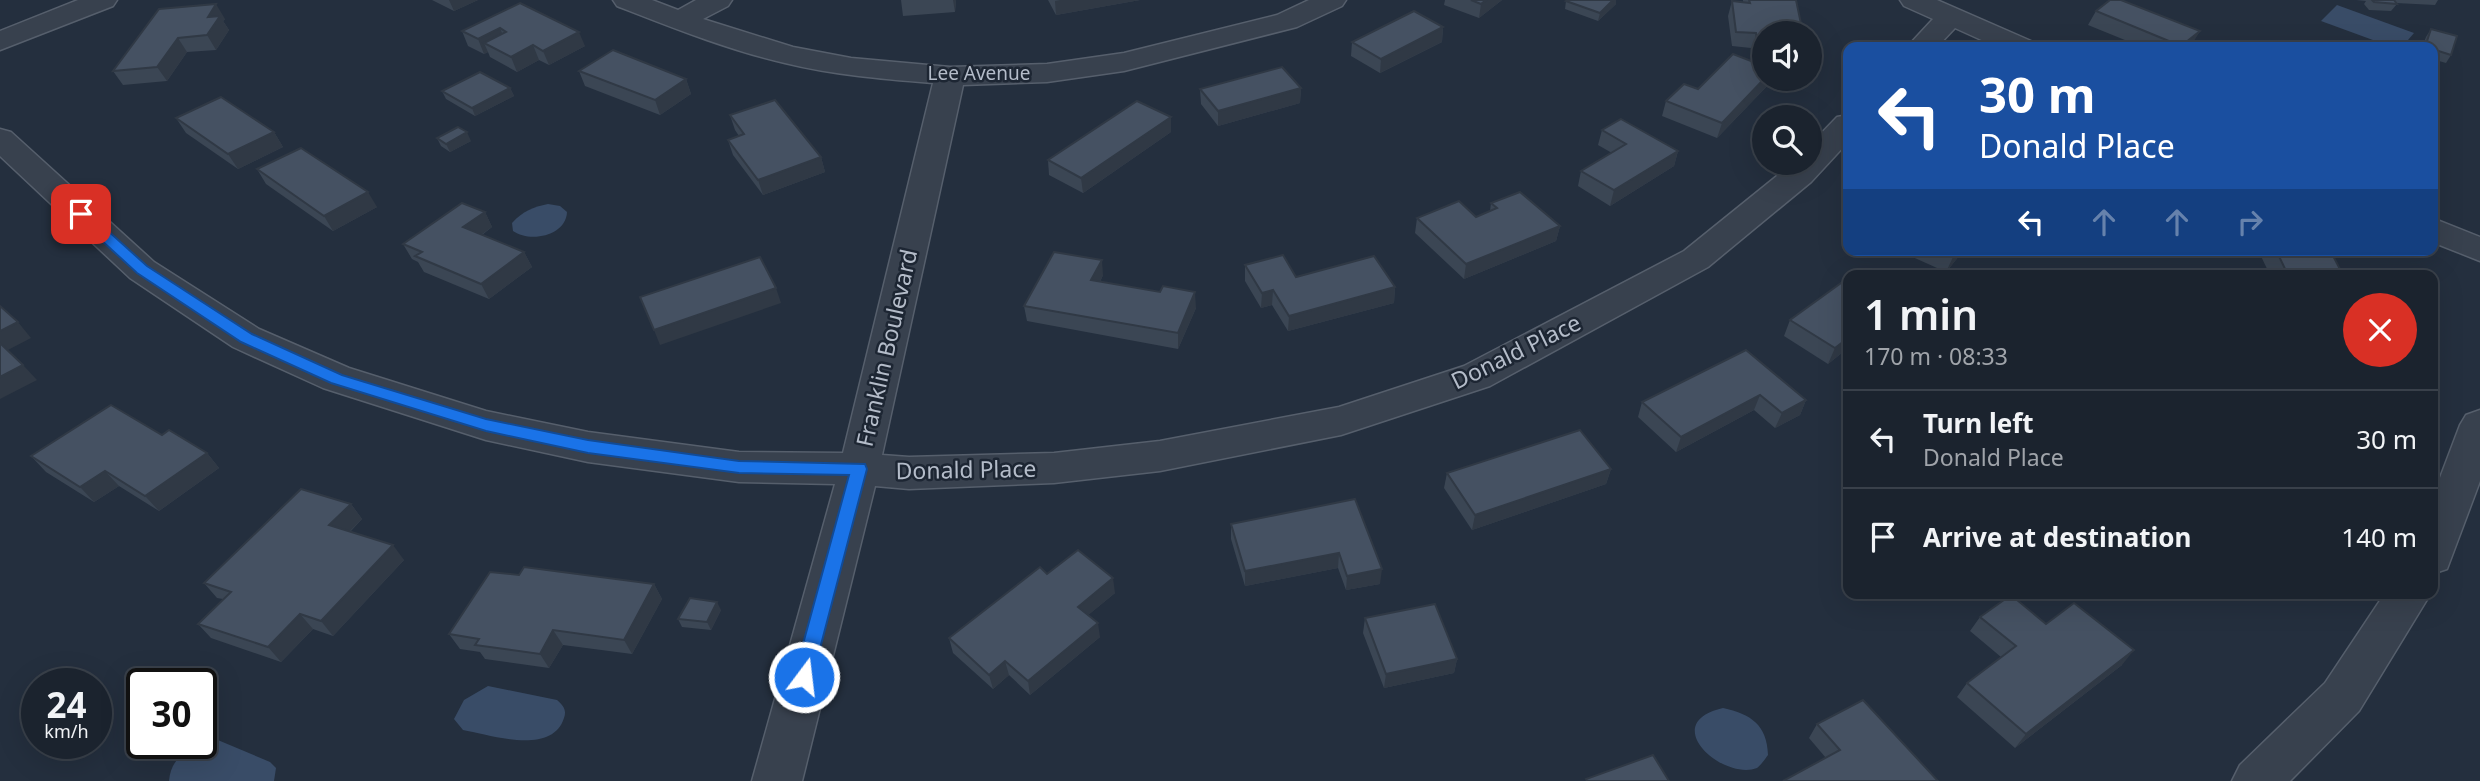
<!DOCTYPE html>
<html lang="en">
<head>
<meta charset="utf-8">
<style>
	:root { --surface:#1b232e; --page:#242b36; --text:#f1f3f6; --muted:#a0a4aa; --line:#39404a }
	body { margin:0; font-family:"Noto Sans",sans-serif; background:var(--page); color:var(--text); height:100vh; display:flex; flex-direction:column; font-size:26px; white-space:nowrap }
	* { box-sizing:border-box; margin:0 }
	p { font-size:23px; color:var(--muted) }
	.icon { flex:none; width:38px; height:38px; fill:none; stroke:currentColor; stroke-width:2; stroke-linecap:round; stroke-linejoin:round }
	.map { position:relative; flex:1; overflow:hidden }
	.panel { position:absolute; left:1843px; top:270px; width:595px; height:329px; display:flex; flex-direction:column; background:var(--surface); border-radius:14px; box-shadow:0 7px 28px #0002,0 0 0 2px var(--line) }
	.panel>* { flex:none }
	.banner { position:absolute; left:1843px; top:42px; width:595px; height:214px; border-radius:14px; box-shadow:0 7px 28px #0002,0 0 0 2px var(--line); background:#1a4fa0; color:#fff; overflow:hidden }
	.buttons { position:absolute; left:1752px; top:21px; display:grid; gap:14px }
	.buttons a { display:grid; place-items:center; width:70px; height:70px; border-radius:50%; background:var(--surface); box-shadow:0 7px 28px #0002,0 0 0 2px var(--line); font-size:35px }
	.speed { position:absolute; left:21px; top:668px; display:flex; gap:14px; font-size:35px; font-weight:700; text-align:center }
	.speed>* { display:grid; place-content:center; width:91px; height:91px; border-radius:50%; background:var(--surface); box-shadow:0 7px 28px #0002,0 0 0 2px var(--line); line-height:1 }
	.speed small { font-size:18px; font-weight:400 }
	.speed .limit { border:4px solid #111; border-radius:10px; background:#fff; color:#111 }
	.pin { position:absolute; display:grid; place-items:center; width:60px; height:60px; color:#fff; margin:-30px; border-radius:14px; box-shadow:0 4px 10px #0006 }
	.me { position:absolute; width:77px; margin:-38px; rotate:15deg; stroke-linejoin:round; filter:drop-shadow(0 0 5px #0008) }
	.turn { display:flex; align-items:center; gap:24px; height:147px; padding:0 21px; font-size:32px }
	.turn .icon { width:91px; height:91px; stroke-width:2.5 }
	.turn b { display:block; font-size:49px; line-height:60px }
	.lanes { display:flex; align-items:center; height:66px; padding:0 21px; background:#0003; justify-content:center; gap:35px; direction:ltr }
	.lanes .off { opacity:.35 }
	.round { display:grid; place-items:center; flex:none; width:74px; height:74px; border-radius:37px; background:var(--page) }
	.headline { display:flex; align-items:center; justify-content:space-between; height:119px; padding:0 21px }
	h1 { font-size:42px; font-weight:600; line-height:52px }
	ul { padding:0; list-style:none }
	li { display:flex; align-items:center; gap:21px; height:98px; padding:0 21px; border-top:2px solid var(--line) }
	li div { flex:1 }
	li b { display:block; font-size:26px }
	li em { font-style:normal }
	.map>svg:first-child { display:block }
</style>
</head>
<body>
<div class="map">
<svg width="2480" height="781" viewBox="0 0 2480 781">
	<rect width="100%" height="100%" fill="#242f3e"/>
	<!-- water -->
	<g fill="#394c67">
		<path d="M2337,5L2414,33L2402,47H2392L2321,21Z"/>
		<path d="M548,204L560,206L567,212C566,236 530,243 513,231L512,223C523,211 533,207 548,204Z"/>
		<path d="M488,686L557,700C563,705 567,710 564,718C552,756 491,735 463,730L454,719L464,700Z"/>
		<path d="M1723,708C1751,714 1767,725 1768,755C1765,759 1761,765 1757,768C1723,781 1657,723 1723,708Z"/>
		<path d="M213,738L270,762L276,768L274,781H169C171,755 193,745 213,738Z"/>
	</g>
	<g fill="none" stroke-linecap="round" stroke-linejoin="round">
		<defs>
			<g id="street">
				<path d="M78,0H117L113,6L0,50V31Z"/>
				<path d="M613,0H652L678,10L696,0H732L728,6L703,19L793,47L851,58L950,67L1047,64L1124,53L1277,15L1309,0H1346L1342,6L1297,27L1124,71L1047,82L963,85L882,455L909,457L1054,453L1160,441L1339,407L1464,366L1684,251L1793,163H1810V145L1837,117L1848,115V142L1811,182L1708,267L1490,386L1341,435L1160,471L1054,483L909,489L875,486L802,781H752L835,484L739,482L588,462L486,440L323,388L233,347L130,278L0,156V129L11,132L154,262L259,329L349,368L486,411L588,432L739,452L843,453L933,83C883,79 834,75 785,63C728,50 671,27 617,6Z"/>
				<path d="M1900,0H1937L2031,41L2036,47H1997L1955,28L1937,47H1907L1933,19L1904,6Z"/>
				<path d="M2432,218L2480,237V261L2432,242Z"/>
				<path d="M2480,410V481L2447,569L2432,574V499L2460,425L2466,415Z"/>
				<path d="M2385,593H2431L2359,711L2290,781H2232L2240,765L2325,683Z"/>
			</g>
		</defs>
		<!-- street casing -->
		<use href="#street" stroke="#565f6c" stroke-width="3"/>
		<!-- street -->
		<use href="#street" fill="#38414e" fill-rule="evenodd"/>
	</g>
	<!-- wall -->
	<g fill="#3b4654">
		<path d="M432,0H478L454,11Z"/>
		<path d="M901,0H956L955,12L903,16Z"/>
		<path d="M1048,0H1140L1056,15Z"/>
		<path d="M1445,0H1502L1479,18L1444,5Z"/>
		<path d="M1568,0H1616V4L1598,21L1565,9L1566,1Z"/>
		<path d="M1743,0H1796L1764,33V58L1753,57L1751,48L1732,46L1728,16L1732,1L1743,2Z"/>
		<path d="M2356,0H2438L2435,5L2396,3L2397,4L2391,11L2369,10L2364,4L2366,1Z"/>
		<path d="M520,3L585,46L549,65L539,60L517,72L490,57L488,52L484,54L468,46L462,31Z"/>
		<path d="M159,9L225,19L223,21L229,30L216,50L187,52L167,81L123,85L113,71Z"/>
		<path d="M2096,11L2200,31L2189,47H2142L2088,25Z"/>
		<path d="M1443,27L1442,42L1380,73L1351,56L1352,42Z"/>
		<path d="M2431,29L2451,55L2446,63L2432,59V47H2422L2426,37Z"/>
		<path d="M579,71L686,79L691,94L660,115L585,86Z"/>
		<path d="M1769,84L1717,138L1662,116L1666,101Z"/>
		<path d="M510,88L514,96L475,116L446,99L442,91Z"/>
		<path d="M1301,88L1300,103L1218,126L1201,104L1200,89Z"/>
		<path d="M730,115L821,157L825,172L763,195L733,155L728,140L739,136L735,130Z"/>
		<path d="M176,118L274,132L283,147L238,169L186,133Z"/>
		<path d="M1602,130L1678,151L1674,166L1610,206L1578,186L1581,171L1612,153L1598,145Z"/>
		<path d="M1171,132L1083,193L1049,175L1048,160Z"/>
		<path d="M437,138L471,141L450,152L441,146Z"/>
		<path d="M257,169L377,207L333,231L266,184Z"/>
		<path d="M1491,203L1560,226L1556,241L1464,279L1415,233L1417,218L1476,217L1490,211Z"/>
		<path d="M485,212L492,227L482,235L524,252L532,267L489,299L424,272L418,262L412,259L403,244Z"/>
		<path d="M1897,250H1964L1946,272Z"/>
		<path d="M2258,250H2330L2343,275H2270Z"/>
		<path d="M1245,265L1296,277L1395,287L1394,303L1288,331L1272,305L1261,308L1245,281Z"/>
		<path d="M1103,275L1100,282L1196,308L1178,349L1027,321L1024,306Z"/>
		<path d="M1848,278V348L1828,364L1784,336L1790,320Z"/>
		<path d="M1746,350L1806,400L1800,415L1775,428L1754,410L1676,452L1638,417L1642,402Z"/>
		<path d="M162,435L207,453L219,468L159,511L119,486L94,502L46,472L31,456Z"/>
		<path d="M1611,469L1606,484L1472,530L1444,488L1447,473Z"/>
		<path d="M1355,499L1380,584L1346,590L1338,568L1245,586L1231,539V524Z"/>
		<path d="M351,504L362,519L350,532L404,560L333,636L313,629L281,662L211,638L198,624L223,599L217,598L204,583Z"/>
		<path d="M1047,574L1115,593L1088,615L1100,637L1030,695L1009,675L993,689L953,653L949,638Z"/>
		<path d="M519,575L654,584L662,599L632,654L563,645L549,668L485,659L480,652L460,649L449,634Z"/>
		<path d="M721,610L711,630L682,627L678,619Z"/>
		<path d="M1980,617L2046,624L2122,665L2015,748L1957,697L1967,683L2001,657L1970,631Z"/>
		<path d="M1365,618L1457,659L1454,673L1384,688L1363,633Z"/>
		<path d="M1817,724L1938,781L1826,758L1809,738Z"/>
	</g>
	<!-- shaded-wall -->
	<g fill="#303945">
		<path d="M449,0H478L454,11Z"/>
		<path d="M953,0H956L955,12Z"/>
		<path d="M1060,0H1140L1056,15L1055,1Z"/>
		<path d="M1486,0H1502L1479,18L1481,4Z"/>
		<path d="M1613,0H1616V4L1598,21L1600,13Z"/>
		<path d="M216,4L225,19L223,21L229,30L216,50L207,35L208,17Z"/>
		<path d="M1443,27L1442,42L1380,73L1381,59Z"/>
		<path d="M500,28L506,43H484L488,52L484,54L478,39Z"/>
		<path d="M2200,31L2191,46L2189,47H2180Z"/>
		<path d="M579,32L585,46L549,65L543,51Z"/>
		<path d="M178,38L187,52L167,81L157,67Z"/>
		<path d="M533,45L539,60L517,72L511,57Z"/>
		<path d="M686,79L691,94L660,115L655,100Z"/>
		<path d="M1764,79H1770L1769,84L1717,138L1722,123Z"/>
		<path d="M510,88L514,96L475,116L472,108Z"/>
		<path d="M1301,88L1300,103L1218,126V111Z"/>
		<path d="M1171,117V132L1083,193L1081,178Z"/>
		<path d="M274,132L283,147L238,169L228,154Z"/>
		<path d="M467,132L471,141L450,152L446,144Z"/>
		<path d="M1678,151L1674,166L1610,206L1614,190Z"/>
		<path d="M821,157L825,172L763,195L758,180Z"/>
		<path d="M368,192L377,207L333,231L324,216Z"/>
		<path d="M485,212L492,227L471,242L463,227Z"/>
		<path d="M1560,226L1556,241L1464,279L1466,264Z"/>
		<path d="M1959,250H1964L1946,272L1953,257Z"/>
		<path d="M524,252L532,267L489,299L481,284Z"/>
		<path d="M1102,260L1103,275L1093,296L1091,280Z"/>
		<path d="M1395,287L1394,303L1288,331L1289,316Z"/>
		<path d="M776,288L781,303L660,345L654,330Z"/>
		<path d="M1273,290L1272,305L1261,308L1262,293Z"/>
		<path d="M1195,292L1196,308L1178,349V333Z"/>
		<path d="M18,322L31,338L6,351L0,344V331Z"/>
		<path d="M1848,338V348L1828,364L1835,348Z"/>
		<path d="M23,365L37,380L0,399V377Z"/>
		<path d="M1760,395L1754,410L1676,452L1681,437Z"/>
		<path d="M1806,400L1800,415L1775,428L1782,413Z"/>
		<path d="M207,453L219,468L159,511L145,496Z"/>
		<path d="M1611,469L1606,484L1472,530L1475,515Z"/>
		<path d="M105,471L119,486L94,502L80,487Z"/>
		<path d="M351,504L362,519L341,540L329,525Z"/>
		<path d="M393,545L404,560L333,636L321,621Z"/>
		<path d="M1339,553L1338,568L1245,586V571Z"/>
		<path d="M1382,569L1380,584L1346,590L1347,576Z"/>
		<path d="M1113,578L1115,593L1081,621L1078,607Z"/>
		<path d="M654,584L662,599L632,654L624,640Z"/>
		<path d="M717,602L721,610L711,630L707,622Z"/>
		<path d="M300,614L313,629L281,662L268,647Z"/>
		<path d="M1098,623L1100,637L1030,695L1028,681Z"/>
		<path d="M553,630L563,645L549,668L540,654Z"/>
		<path d="M2134,650L2122,665L2015,748L2026,734Z"/>
		<path d="M1457,659L1454,673L1384,688L1386,674Z"/>
		<path d="M1005,661L1009,675L993,689L989,675Z"/>
	</g>
	<!-- building -->
	<g fill="#455162" stroke="#303945" stroke-width="2">
		<path d="M1471,0H1486L1481,4Z"/>
		<path d="M1568,0H1613L1600,13L1566,1Z"/>
		<path d="M1749,0H1796L1803,33H1764V43L1757,42L1756,33L1736,32L1732,1L1750,3Z"/>
		<path d="M2110,0H2121L2200,31L2181,46L2096,11Z"/>
		<path d="M2372,0H2394L2397,4L2374,2Z"/>
		<path d="M520,3L579,32L543,51L533,45L511,57L484,43L506,32L500,28L478,39L462,31Z"/>
		<path d="M216,4L208,17L220,16L207,35L178,38L157,67L113,71L159,9Z"/>
		<path d="M1414,11L1443,27L1381,59L1352,42Z"/>
		<path d="M2431,29L2457,36L2451,55L2432,49V47H2425Z"/>
		<path d="M613,50L686,79L655,100L579,71Z"/>
		<path d="M1733,54L1764,66V79L1722,123L1666,101L1684,84L1698,89Z"/>
		<path d="M1282,67L1301,88L1218,111L1200,89Z"/>
		<path d="M480,72L510,88L472,108L442,91Z"/>
		<path d="M221,97L274,132L228,154L176,118Z"/>
		<path d="M775,100L821,157L758,180L728,140L744,134L730,115Z"/>
		<path d="M1137,101L1171,117L1081,178L1048,160Z"/>
		<path d="M1621,119L1678,151L1614,190L1581,171L1626,144L1602,130Z"/>
		<path d="M458,127L467,132L446,144L437,138Z"/>
		<path d="M301,148L368,192L324,216L257,169Z"/>
		<path d="M1520,192L1560,226L1466,264L1417,218L1459,201L1476,217L1497,208L1491,203Z"/>
		<path d="M462,203L485,212L463,227L524,252L481,284L415,256L422,252L403,244Z"/>
		<path d="M1938,250H1959L1953,257Z"/>
		<path d="M2276,250H2330L2343,275H2288Z"/>
		<path d="M1054,252L1102,260L1091,280L1160,292L1163,286L1195,292L1178,333L1024,306Z"/>
		<path d="M1283,255L1296,277L1374,256L1395,287L1289,316L1273,290L1262,293L1245,265Z"/>
		<path d="M760,257L776,288L654,330L640,297Z"/>
		<path d="M1848,278V338L1835,348L1790,320Z"/>
		<path d="M0,306L18,322L0,331Z"/>
		<path d="M0,343L23,365L0,377Z"/>
		<path d="M1746,350L1806,400L1782,413L1760,395L1681,437L1642,402Z"/>
		<path d="M111,405L162,435L169,430L207,453L145,496L105,471L80,487L31,456Z"/>
		<path d="M1580,430L1611,469L1475,515L1447,473Z"/>
		<path d="M301,489L351,504L329,525L393,545L321,621L300,614L268,647L198,624L231,592L204,583Z"/>
		<path d="M1355,499L1382,569L1347,576L1339,553L1245,571L1231,524Z"/>
		<path d="M1078,550L1113,578L1078,607L1098,623L1028,681L1005,661L989,675L949,638L1040,567L1047,574Z"/>
		<path d="M524,567L654,584L624,640L553,630L540,654L475,645L479,639L449,634L490,572L519,575Z"/>
		<path d="M2011,595L2046,624L2074,603L2134,650L2026,734L1967,683L2016,646L1980,617Z"/>
		<path d="M690,598L717,602L707,622L678,619Z"/>
		<path d="M1435,604L1457,659L1386,674L1365,618Z"/>
		<path d="M1863,700L1938,781H1783L1840,750L1817,724Z"/>
		<path d="M1653,755L1669,781H1587L1586,779Z"/>
	</g>
	<!-- route -->
	<path fill="#1a73e8" stroke="#114b97" stroke-width="2" d="M81,209L86,211L147,266L252,334L342,375L486,419L588,440L739,461L865,464L867,469L811,683L804,685L797,683L794,677L849,475L739,473L588,453L486,431L331,383L241,342L137,273L76,217V211Z"/>
	<g text-anchor="middle" stroke-width="5" stroke-linejoin="round" paint-order="stroke">
		<!-- far-street labels -->
		<g font-size="19" fill="#b4bcc9" stroke="#1d2633">
			<text x="979" y="80">Lee Avenue</text>
		</g>
		<!-- street labels -->
		<g font-size="23" fill="#b4bcc9" stroke="#1d2633">
			<text transform="translate(887 348) rotate(-77)" y="8">Franklin Boulevard</text>
			<text transform="translate(1516 352) rotate(-26)" y="8">Donald Place</text>
			<text transform="translate(966 470) rotate(-1)" y="8">Donald Place</text>
		</g>
	</g>
</svg>
<div class="buttons">
<a><svg class="icon" aria-label="sound" viewBox="0 0 24 24"><path d="M4 9h4l5-4v14l-5-4H4zM17 9q2 3 0 6"/></svg></a>
<a><svg class="icon" aria-label="search" viewBox="0 0 24 24"><circle cx="10" cy="10" r="6"/><path d="M15 15l6 6"/></svg></a>
</div>
<div class="speed"><div>24<small>km/h</small></div><div class="limit">30</div></div>
<div class="pin" style="left:81px;top:214px;background:#d93025"><svg class="icon" aria-label="arrive" viewBox="0 0 24 24"><path d="M6 21V4h12l-3 4 3 4H6"/></svg></div>
<svg class="me" style="left:804px;top:677px" viewBox="-20 -20 40 40"><circle r="17" fill="#1a73e8" stroke="#fff" stroke-width="3"/><path d="M0-11L8 9 0 5-8 9z" fill="#fff"/></svg>
<div class="banner">
<div class="turn"><svg class="icon" aria-label="left" viewBox="0 0 24 24"><path d="M17 20v-9H6M10 6l-5 5 5 5"/></svg><div><b>30 m</b>Donald Place</div></div>
<div class="lanes"><svg class="icon" aria-label="left" viewBox="0 0 24 24"><path d="M17 20v-9H6M10 6l-5 5 5 5"/></svg><svg class="icon off" aria-label="ahead" viewBox="0 0 24 24"><path d="M12 20V5M6 11l6-6 6 6"/></svg><svg class="icon off" aria-label="ahead" viewBox="0 0 24 24"><path d="M12 20V5M6 11l6-6 6 6"/></svg><svg class="icon off" aria-label="right" viewBox="0 0 24 24"><path d="M7 20v-9h11M14 6l5 5-5 5"/></svg></div>
</div>
<section class="panel">
<div class="headline"><div><h1>1 min</h1><p>170 m · 08:33</p></div><a class="round" style="background:#d93025;color:#fff"><svg class="icon" aria-label="close" viewBox="0 0 24 24"><path d="M6 6l12 12M18 6L6 18"/></svg></a></div>
<ul>
<li><svg class="icon" aria-label="left" viewBox="0 0 24 24"><path d="M17 20v-9H6M10 6l-5 5 5 5"/></svg><div><b>Turn left</b><p>Donald Place</p></div><em>30 m</em></li>
<li><svg class="icon" aria-label="arrive" viewBox="0 0 24 24"><path d="M6 21V4h12l-3 4 3 4H6"/></svg><div><b>Arrive at destination</b></div><em>140 m</em></li>
</ul>
</section>
</div>
</body>
</html>
